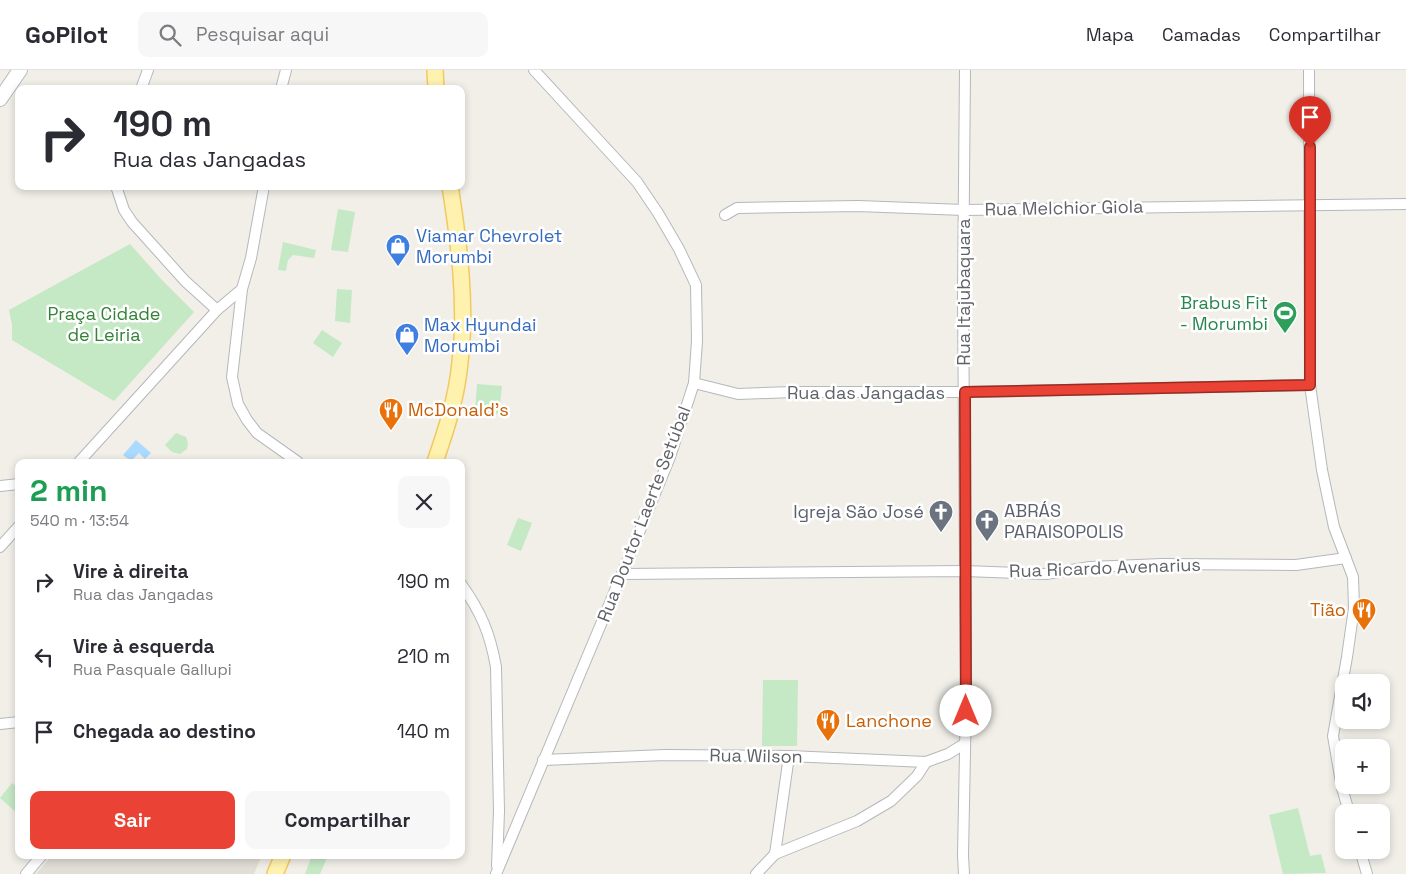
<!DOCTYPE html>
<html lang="pt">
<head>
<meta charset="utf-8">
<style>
	:root { --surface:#fff; --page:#f7f7f7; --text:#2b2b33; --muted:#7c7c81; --line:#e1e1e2; --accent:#ea4335 }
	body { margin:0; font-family:"Space Grotesk",sans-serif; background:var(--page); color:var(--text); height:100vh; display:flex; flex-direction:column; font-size:19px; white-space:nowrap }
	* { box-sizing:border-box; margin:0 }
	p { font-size:16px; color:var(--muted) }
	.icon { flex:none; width:28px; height:28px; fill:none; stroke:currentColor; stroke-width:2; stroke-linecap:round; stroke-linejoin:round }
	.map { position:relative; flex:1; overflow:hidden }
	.details { position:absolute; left:15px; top:389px; width:450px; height:400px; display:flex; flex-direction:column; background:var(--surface); border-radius:10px; box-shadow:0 2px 8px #0003 }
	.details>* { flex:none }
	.hud { position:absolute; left:15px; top:15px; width:450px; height:105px; border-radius:10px; box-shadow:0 2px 8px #0003; background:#fff; color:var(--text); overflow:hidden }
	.controls { position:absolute; left:1335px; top:604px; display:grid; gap:10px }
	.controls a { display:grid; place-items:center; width:55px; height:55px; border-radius:10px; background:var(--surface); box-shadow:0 2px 8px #0003; font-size:25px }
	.pin { position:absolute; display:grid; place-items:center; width:42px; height:42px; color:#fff; margin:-51px -21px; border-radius:50% 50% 50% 0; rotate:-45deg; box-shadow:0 0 5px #0007 }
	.pin .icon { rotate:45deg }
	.me { position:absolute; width:55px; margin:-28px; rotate:0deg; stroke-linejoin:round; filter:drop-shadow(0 0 4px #0008) }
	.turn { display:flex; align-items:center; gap:18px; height:105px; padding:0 15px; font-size:22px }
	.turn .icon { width:65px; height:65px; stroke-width:2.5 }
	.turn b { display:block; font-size:35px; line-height:42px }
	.round { display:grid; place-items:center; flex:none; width:52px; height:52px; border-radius:10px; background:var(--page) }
	.head { display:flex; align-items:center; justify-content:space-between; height:85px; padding:0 15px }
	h1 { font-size:30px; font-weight:600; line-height:38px; color:#1e9e55 }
	.primary-button { display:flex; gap:10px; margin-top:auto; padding:10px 15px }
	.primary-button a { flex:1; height:58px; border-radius:10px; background:var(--accent); color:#fff; font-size:20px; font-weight:600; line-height:58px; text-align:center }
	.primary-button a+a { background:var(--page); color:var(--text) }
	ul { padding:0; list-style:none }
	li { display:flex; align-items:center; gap:15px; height:75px; padding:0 15px }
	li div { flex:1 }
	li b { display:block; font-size:19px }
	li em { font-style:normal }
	header { display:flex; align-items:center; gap:30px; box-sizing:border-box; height:70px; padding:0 25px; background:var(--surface); border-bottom:1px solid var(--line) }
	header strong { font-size:24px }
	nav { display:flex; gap:28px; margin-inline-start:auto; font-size:18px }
	.search { width:350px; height:45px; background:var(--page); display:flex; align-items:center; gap:12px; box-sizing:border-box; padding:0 18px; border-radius:10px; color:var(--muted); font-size:19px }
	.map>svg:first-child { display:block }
</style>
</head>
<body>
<header>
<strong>GoPilot</strong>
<div class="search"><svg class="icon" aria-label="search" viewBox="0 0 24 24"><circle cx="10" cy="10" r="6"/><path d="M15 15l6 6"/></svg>Pesquisar aqui</div>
<nav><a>Mapa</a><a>Camadas</a><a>Compartilhar</a></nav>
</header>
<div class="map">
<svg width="1406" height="804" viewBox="0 0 1406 804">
	<rect width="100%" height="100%" fill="#f1efe8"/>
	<!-- education -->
	<path fill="#e1ded6" d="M52,785H262L254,804H36Z"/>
	<!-- green -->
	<g fill="#c5e8c5">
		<path d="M338,139L355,142L348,182L331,180Z"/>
		<path d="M283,172L316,180L314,188L293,185L288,190L286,201L278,200Z"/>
		<path d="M130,174L161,209L194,242L114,331L12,270V255L9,240Z"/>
		<path d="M337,219L352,220L350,253L335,251Z"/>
		<path d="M322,260L342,273L333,287L313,273Z"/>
		<path d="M477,314L502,316L499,344L475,342Z"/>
		<path d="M176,363L186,367L188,373L187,379L180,384L172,382L165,375Z"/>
		<path d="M518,448L532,453L521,481L507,475Z"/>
		<path d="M763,610H798L797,676H762Z"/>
		<path d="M12,713L19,719V745L0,728Z"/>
		<path d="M1298,738L1310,786L1321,784L1326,803L1283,804L1269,745Z"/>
		<path d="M312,785L327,788L320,804H305Z"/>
	</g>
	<!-- water -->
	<path fill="#aadaff" d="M136,370L151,383L145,389L139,383L131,391L123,385Z"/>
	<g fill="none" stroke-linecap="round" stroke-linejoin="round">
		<defs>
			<g id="street">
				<path d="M1309,0L1310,315L1322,400L1334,457L1353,507L1354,538L1347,587L1333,666L1342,718L1349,742"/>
				<path d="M141,19L148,0"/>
				<path d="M281,19L286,0"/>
				<path d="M116,116L124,140L132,152L185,211L217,240"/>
				<path d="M264,116L251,188L242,219L232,307L238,334L247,350L257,363L298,392"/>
				<path d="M725,145L737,138L858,136L964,140L1406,134"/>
				<path d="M694,313L738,324L793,322H965L1310,315"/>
				<path d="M79,392L217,240L242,219"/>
				<path d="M0,416L19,414"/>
				<path d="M0,477L19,456"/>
				<path d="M622,504L965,501L1046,504L1090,497L1162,494L1296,495L1346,488"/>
				<path d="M461,514C481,542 490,563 496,597L499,741L497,796"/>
				<path d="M0,654L19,652"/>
				<path d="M543,690L665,685L789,686L926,692L948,684L964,674"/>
				<path d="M1360,780L1367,804"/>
				<path d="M775,784L789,686"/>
				<path d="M26,804L42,785"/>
				<path d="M496,804L622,504L670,387L694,313L697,271L696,215L679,179L658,143L637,112L534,0"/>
				<path d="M756,804L775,784L857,751L891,731L917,706L926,692"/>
				<path d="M964,804L963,785L966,631L963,226L965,0"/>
			</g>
			<path id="secondary" d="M0,29L20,0"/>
			<g id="primary">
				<path d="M435,0L436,19"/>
				<path d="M435,392C446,360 457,327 460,292C467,236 459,172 450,116"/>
				<path d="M275,804L283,785"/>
			</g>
		</defs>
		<!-- street casing -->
		<use href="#street" stroke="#b5b8bc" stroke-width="12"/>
		<!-- secondary casing -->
		<use href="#secondary" stroke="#b6babf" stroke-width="16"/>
		<!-- primary casing -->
		<use href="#primary" stroke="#f2c960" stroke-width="18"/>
		<!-- street -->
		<use href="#street" stroke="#fff" stroke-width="10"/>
		<!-- secondary -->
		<use href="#secondary" stroke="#fff" stroke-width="14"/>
		<!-- primary -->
		<use href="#primary" stroke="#fff2af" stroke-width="15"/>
	</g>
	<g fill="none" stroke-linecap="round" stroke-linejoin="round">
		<defs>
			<path id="route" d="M966,641L965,322L1310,315V77"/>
		</defs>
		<!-- route casing -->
		<use href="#route" stroke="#982c22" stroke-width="12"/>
		<!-- route -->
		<use href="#route" stroke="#ea4335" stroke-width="9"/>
	</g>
	<!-- icons -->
	<defs>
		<symbol id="shop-pin" viewBox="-11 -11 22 30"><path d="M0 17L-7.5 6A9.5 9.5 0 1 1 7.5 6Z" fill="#3f7fe0" stroke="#fff"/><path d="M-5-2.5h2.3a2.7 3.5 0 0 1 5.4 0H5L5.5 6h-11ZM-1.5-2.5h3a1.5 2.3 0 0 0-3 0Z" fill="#fff"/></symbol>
		<symbol id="stadium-pin" viewBox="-11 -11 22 30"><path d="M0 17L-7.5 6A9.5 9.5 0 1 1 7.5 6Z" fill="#2e9e5b" stroke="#fff"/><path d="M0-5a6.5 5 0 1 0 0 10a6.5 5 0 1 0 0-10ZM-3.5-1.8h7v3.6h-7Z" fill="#fff"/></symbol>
		<symbol id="restaurant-pin" viewBox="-11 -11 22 30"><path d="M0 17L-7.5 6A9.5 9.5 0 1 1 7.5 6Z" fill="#e8710a" stroke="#fff"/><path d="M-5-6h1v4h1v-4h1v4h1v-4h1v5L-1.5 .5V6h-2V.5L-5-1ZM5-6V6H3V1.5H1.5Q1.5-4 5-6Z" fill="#fff"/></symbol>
		<symbol id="church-pin" viewBox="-11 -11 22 30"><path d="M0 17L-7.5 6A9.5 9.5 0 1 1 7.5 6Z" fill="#6b7280" stroke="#fff"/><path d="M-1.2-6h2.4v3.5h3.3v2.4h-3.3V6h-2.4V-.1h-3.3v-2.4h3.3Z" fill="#fff"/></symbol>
	</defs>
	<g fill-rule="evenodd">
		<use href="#shop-pin" x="384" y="162" width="28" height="38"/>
		<use href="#stadium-pin" x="1271" y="229" width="28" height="38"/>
		<use href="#shop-pin" x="393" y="251" width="28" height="38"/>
		<use href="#restaurant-pin" x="377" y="326" width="28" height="38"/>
		<use href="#church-pin" x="927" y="428" width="28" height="38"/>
		<use href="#church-pin" x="973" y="437" width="28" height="38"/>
		<use href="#restaurant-pin" x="1350" y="526" width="28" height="38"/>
		<use href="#restaurant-pin" x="814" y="637" width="28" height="38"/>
	</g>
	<g text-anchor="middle" stroke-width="5" stroke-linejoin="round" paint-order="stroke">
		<!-- street labels -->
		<g font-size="18" fill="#5f6368" stroke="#fff">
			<text transform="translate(1064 138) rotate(-1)" y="6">Rua Melchior Giola</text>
			<text transform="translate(964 222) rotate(-90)" y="6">Rua Itajubaquara</text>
			<text x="866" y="329">Rua das Jangadas</text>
			<text transform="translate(644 444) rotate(-69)" y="6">Rua Doutor Laerte Setúbal</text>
			<text transform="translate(1105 498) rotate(-2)" y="6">Rua Ricardo Avenarius</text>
			<text transform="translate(756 686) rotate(1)" y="6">Rua Wilson</text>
		</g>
		<!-- shop labels -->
		<g font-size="18" fill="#366cbe" stroke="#fff" text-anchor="start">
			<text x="416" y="172">Viamar Chevrolet<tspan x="416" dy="21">Morumbi</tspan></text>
			<text x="424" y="261">Max Hyundai<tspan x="424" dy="21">Morumbi</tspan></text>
		</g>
		<!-- leisure labels -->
		<g font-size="18" fill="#27864d" stroke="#fff" text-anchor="end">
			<text x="1268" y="239">Brabus Fit<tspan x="1268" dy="21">- Morumbi</tspan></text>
		</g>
		<!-- park labels -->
		<g font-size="18" fill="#348238" stroke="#fff">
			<text x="104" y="250">Praça Cidade<tspan x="104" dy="21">de Leiria</tspan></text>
		</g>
		<!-- food labels -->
		<g font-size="18" fill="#c56008" stroke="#fff" text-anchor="start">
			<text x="408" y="346">McDonald's</text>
			<text x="1346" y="546" text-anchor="end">Tião</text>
			<text x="846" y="657">Lanchone</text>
		</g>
		<!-- worship labels -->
		<g font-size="18" fill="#5b616d" stroke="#fff" text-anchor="start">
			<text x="1004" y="447">ABRÁS<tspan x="1004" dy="21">PARAISOPOLIS</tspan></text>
			<text x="924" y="448" text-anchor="end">Igreja São José</text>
		</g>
	</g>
</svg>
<div class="controls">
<a><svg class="icon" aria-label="sound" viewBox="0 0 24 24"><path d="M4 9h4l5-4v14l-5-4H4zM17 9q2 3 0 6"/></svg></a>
<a>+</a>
<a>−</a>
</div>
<div class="pin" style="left:1310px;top:77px;background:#d93025"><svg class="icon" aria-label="arrive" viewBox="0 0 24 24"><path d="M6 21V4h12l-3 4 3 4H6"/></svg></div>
<svg class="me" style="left:966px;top:641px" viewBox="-20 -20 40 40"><circle r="19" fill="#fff"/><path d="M0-13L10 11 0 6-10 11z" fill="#ea4335"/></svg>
<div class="hud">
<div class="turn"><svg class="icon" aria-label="right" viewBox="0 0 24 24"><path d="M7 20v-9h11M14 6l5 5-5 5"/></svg><div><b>190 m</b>Rua das Jangadas</div></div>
</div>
<section class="details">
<div class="head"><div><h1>2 min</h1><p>540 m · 13:54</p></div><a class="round"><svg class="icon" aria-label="close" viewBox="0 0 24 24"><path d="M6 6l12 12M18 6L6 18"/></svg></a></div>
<ul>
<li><svg class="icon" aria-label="right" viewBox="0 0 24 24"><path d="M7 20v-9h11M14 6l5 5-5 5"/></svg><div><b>Vire à direita</b><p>Rua das Jangadas</p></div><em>190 m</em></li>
<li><svg class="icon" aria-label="left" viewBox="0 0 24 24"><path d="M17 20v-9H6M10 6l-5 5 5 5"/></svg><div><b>Vire à esquerda</b><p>Rua Pasquale Gallupi</p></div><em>210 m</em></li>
<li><svg class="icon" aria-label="arrive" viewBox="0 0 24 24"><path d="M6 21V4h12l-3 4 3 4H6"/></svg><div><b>Chegada ao destino</b></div><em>140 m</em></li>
</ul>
<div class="primary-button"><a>Sair</a><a>Compartilhar</a></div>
</section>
</div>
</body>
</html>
